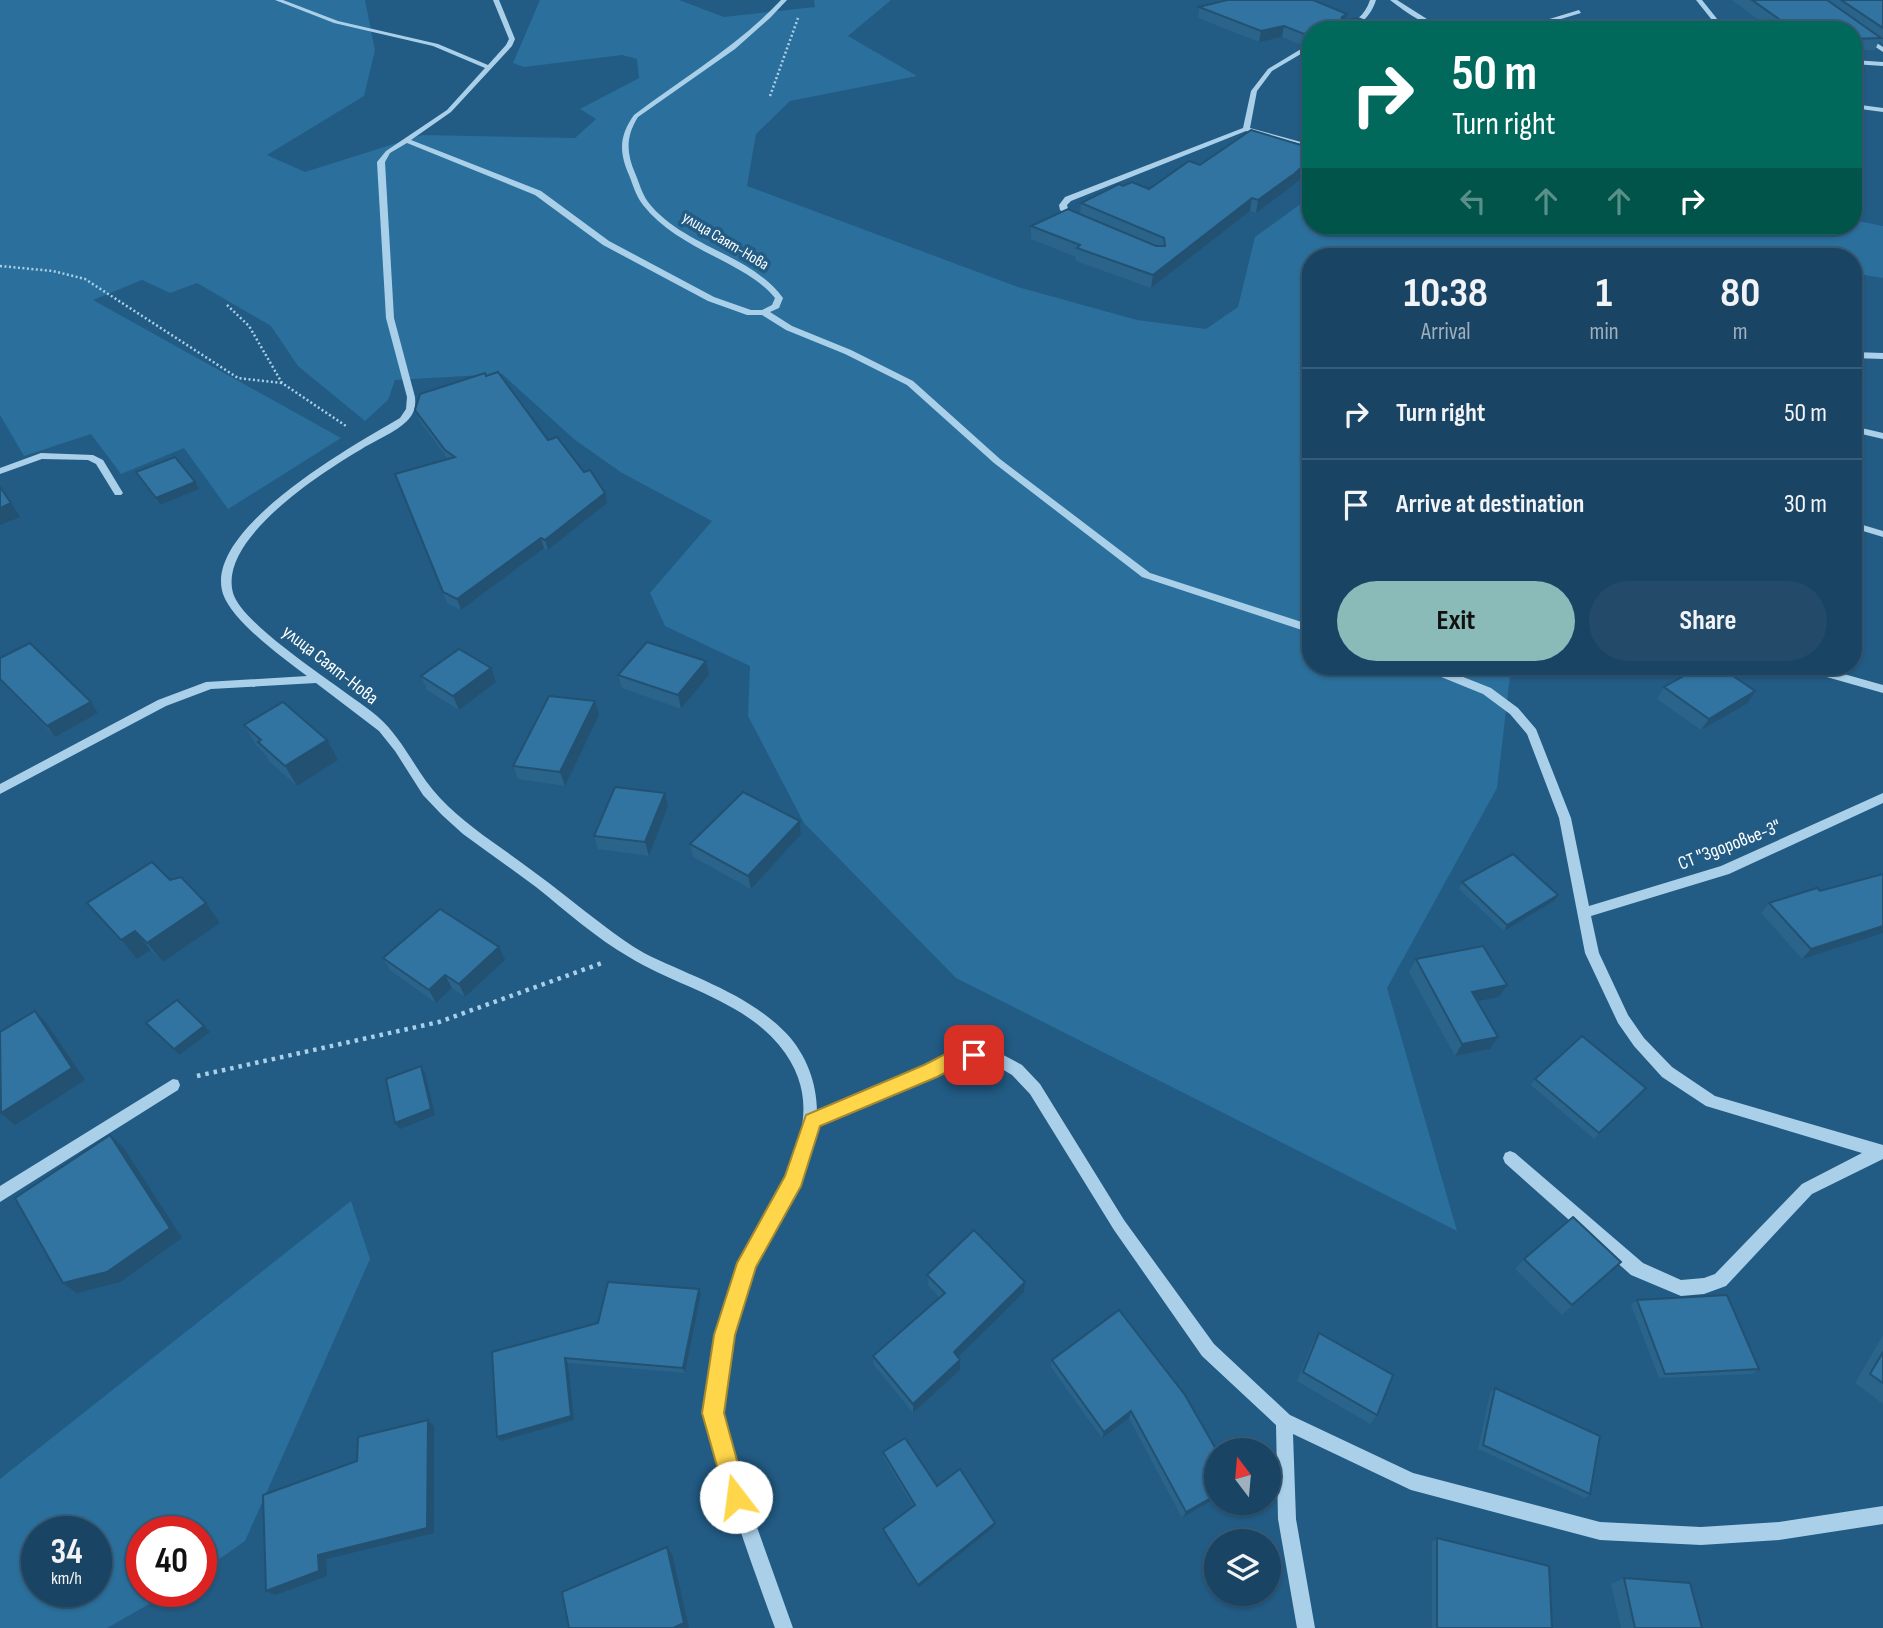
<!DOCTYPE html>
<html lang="en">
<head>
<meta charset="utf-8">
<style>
	:root { --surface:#1a4463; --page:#234b69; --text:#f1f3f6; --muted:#9fb0be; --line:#385c78; --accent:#8bbbb9 }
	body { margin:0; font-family:"Sofia Sans Condensed",sans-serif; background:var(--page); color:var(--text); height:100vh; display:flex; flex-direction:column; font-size:26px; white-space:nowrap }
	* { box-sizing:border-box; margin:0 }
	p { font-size:23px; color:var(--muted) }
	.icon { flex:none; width:38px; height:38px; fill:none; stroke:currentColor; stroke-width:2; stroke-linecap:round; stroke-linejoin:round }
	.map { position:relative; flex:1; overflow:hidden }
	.side { position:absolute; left:1302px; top:248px; width:560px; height:427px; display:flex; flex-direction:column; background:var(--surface); border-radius:28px; box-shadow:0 2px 5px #0004,0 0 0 2px var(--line) }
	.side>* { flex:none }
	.top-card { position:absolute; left:1302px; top:21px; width:560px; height:214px; border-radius:28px; box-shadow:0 2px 5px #0004,0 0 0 2px var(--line); background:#00695c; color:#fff; overflow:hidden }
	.needle { width:46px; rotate:344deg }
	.fabs { position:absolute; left:1204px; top:1438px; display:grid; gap:14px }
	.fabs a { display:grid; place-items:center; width:77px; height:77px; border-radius:50%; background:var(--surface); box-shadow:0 2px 5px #0004,0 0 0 2px var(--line); font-size:35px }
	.speed { position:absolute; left:21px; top:1516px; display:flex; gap:14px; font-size:35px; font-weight:700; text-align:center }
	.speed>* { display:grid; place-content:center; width:91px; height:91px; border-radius:50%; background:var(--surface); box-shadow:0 2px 5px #0004,0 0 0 2px var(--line); line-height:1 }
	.speed small { font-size:18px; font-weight:400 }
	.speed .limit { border:10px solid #d22; background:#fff; color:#111 }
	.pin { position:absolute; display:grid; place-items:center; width:60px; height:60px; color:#fff; margin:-30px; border-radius:14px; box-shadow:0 4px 10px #0006 }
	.me { position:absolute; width:77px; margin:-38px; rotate:345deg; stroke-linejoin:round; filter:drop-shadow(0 0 5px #0008) }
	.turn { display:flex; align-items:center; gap:24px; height:147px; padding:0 35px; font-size:32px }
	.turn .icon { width:91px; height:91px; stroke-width:2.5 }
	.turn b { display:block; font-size:49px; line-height:60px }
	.lanes { display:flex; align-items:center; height:66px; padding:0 35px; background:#0003; justify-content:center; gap:35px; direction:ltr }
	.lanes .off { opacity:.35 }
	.eta { display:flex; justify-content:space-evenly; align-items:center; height:119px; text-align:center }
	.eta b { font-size:42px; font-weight:700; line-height:49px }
	.action { display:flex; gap:14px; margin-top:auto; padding:14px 35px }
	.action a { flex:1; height:80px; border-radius:42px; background:var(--accent); color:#111; font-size:28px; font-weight:700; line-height:80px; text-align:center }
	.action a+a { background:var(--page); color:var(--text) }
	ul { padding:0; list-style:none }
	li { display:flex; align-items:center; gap:21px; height:91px; padding:0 35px; border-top:2px solid var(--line) }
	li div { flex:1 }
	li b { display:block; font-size:26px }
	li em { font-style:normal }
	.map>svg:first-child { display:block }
</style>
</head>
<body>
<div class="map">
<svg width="1883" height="1628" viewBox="0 0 1883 1628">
	<rect width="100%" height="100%" fill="#225b84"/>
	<!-- green -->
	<g fill="#2b6f9c" fill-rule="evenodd">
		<path d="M0,0H365L375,50L364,96L267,155L305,172L422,135L575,138L596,119L580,109L639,78L637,59L622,55L524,67L513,63L540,0H679L724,17L815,7L814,0H891L848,36L917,76L790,101L756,134L747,186L1018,287L1137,320L1206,329L1238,307L1255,237L1302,203L1311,192V226H1853V220L1883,226V278L1853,273V257H1311V667H1511L1497,788L1387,988L1457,1231L956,978L804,823L748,716L750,666L665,626L650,593L712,521L622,473L575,440L502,374L395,380L388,400L365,421L298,366L271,326L197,283L170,293L142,280L93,300L341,438L228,509L184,448L121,474L91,434L24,456L0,415Z"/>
		<path d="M351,1201L370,1259L245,1541L201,1572V1531H142V1591H172L107,1628H0V1479ZM37,1531H96V1591H37Z"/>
	</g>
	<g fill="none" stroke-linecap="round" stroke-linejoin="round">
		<!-- path-far1 -->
		<g stroke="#aad0e9" stroke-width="2.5" stroke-dasharray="2 2.5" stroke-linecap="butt">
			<path d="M770,96L798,18"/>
			<path d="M0,266L53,271L85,279L238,378L282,383"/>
			<path d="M227,305L249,326L282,383L346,426"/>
		</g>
		<!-- path -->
		<path stroke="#aad0e9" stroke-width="4.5" stroke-dasharray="3.5 5" stroke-linecap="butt" d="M197,1076L439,1022L602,963"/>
		<!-- minor -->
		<g fill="#aad0e9" fill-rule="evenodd">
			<path d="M275,0H283L338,21L438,44L488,65L506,45L509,39L493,0H499L515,39L512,46L451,112L411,140L541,191L609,241L714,297L751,310H762L772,305L775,298C762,282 745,273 727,263C698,248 664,232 643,205C636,196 633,185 629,175C619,152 619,136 634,115C684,77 738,46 781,0H787L770,18L735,49L638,117C626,136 626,152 635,173C639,182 642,194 648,202C683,247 750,253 783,298L779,308L770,312L792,326L851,350L913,381L1000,459L1150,573L1311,625V633L1142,577L994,463L907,385L845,354L786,330L762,315H747L708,301L603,245L535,195L407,143L390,153L385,162L394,318L415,397C416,407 414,414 407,421C396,432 374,441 360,450C321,473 218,539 233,593C243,627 347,691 377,716C404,739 416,773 440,798C466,826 500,846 530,869C555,887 579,907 603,925C616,935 630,945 644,953C692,977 747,993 786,1033C806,1054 817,1083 817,1112L926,1066L959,1050L989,1048L994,1050L1022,1065L1040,1084L1124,1220L1214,1344L1290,1415L1413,1473L1600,1522L1701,1527L1779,1522L1883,1506V1524L1779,1540L1701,1545L1600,1540L1411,1490L1293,1434L1296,1519L1315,1628H1297L1278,1519L1276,1425L1202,1356L1114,1230L1030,1094L1012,1075L987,1060L961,1062L936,1076L817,1126L813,1148L801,1177L764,1246L750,1279L734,1337L721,1410L726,1431L748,1502L793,1628H775C754,1571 734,1515 717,1458C712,1441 703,1424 705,1406C705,1397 708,1389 710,1380C717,1340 724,1301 740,1263C769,1193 841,1120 779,1045C740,999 678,987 629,957C596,938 566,911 536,887C512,869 487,852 463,834L442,815L423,795L395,751L379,731L316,683L211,689L166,706L0,794V784L158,700L206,682L307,676C283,658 233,622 223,594C202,529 354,445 400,418L406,409L407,397L386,318L377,162L386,151L447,110L485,68L433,46L334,23Z"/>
			<path d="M1370,0H1376C1371,16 1358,30 1341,30C1354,22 1365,16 1370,0Z"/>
			<path d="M1390,0H1397L1427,19L1452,30C1430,30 1407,13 1390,0Z"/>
			<path d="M1696,0H1702L1726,30H1720Z"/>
			<path d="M1579,10L1581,13L1524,30H1513Z"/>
			<path d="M1862,36H1866L1883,47V52L1862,38Z"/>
			<path d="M1311,43V48L1272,71L1257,91L1250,128L1301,142V144L1246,131L1071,201L1067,205L1068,209L1081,217V221H1075L1060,210L1059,205L1065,197L1243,128L1251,91L1268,69Z"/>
			<path d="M1853,60L1883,62V66L1853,64Z"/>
			<path d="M1853,104L1883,108V112L1853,108Z"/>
			<path d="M1853,352L1883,353V359L1853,358Z"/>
			<path d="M1853,426L1883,433V439L1853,432Z"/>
			<path d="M41,453L93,455L103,460L123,493L121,495H115L96,464L88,460L42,459L0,474V468Z"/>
			<path d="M1853,522L1883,531V537L1853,528Z"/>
			<path d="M1422,667H1438L1491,688L1518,708L1536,729L1571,818L1589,906L1721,866L1883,793V803L1729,874L1591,916L1599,953L1628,1015L1644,1038L1672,1067L1715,1096L1883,1145V1159L1812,1194L1726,1286L1704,1294L1681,1296L1631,1275L1505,1163L1503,1158L1505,1153L1510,1151L1515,1153L1643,1263L1681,1280L1704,1278L1715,1274L1802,1184L1862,1153L1706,1106L1662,1077L1634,1046L1618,1023L1585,953L1559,818L1527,734L1510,714L1483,694L1424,670Z"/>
			<path d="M1712,667H1739C1734,673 1720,673 1713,671Z"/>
			<path d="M1800,667H1819L1883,685V693L1802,670Z"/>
			<path d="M173,1079L178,1080L180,1085L178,1090L0,1202V1186Z"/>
		</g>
	</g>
	<!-- wall -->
	<g fill="#2a648b">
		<path d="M1732,0H1883V44L1879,41L1875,50H1853V30H1772Z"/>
		<path d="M1199,7L1347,14L1346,20L1311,30L1302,45L1282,37L1259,42L1198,18Z"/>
		<path d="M1311,148V169L1291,187L1256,213L1250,211L1151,288L1076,261V257L1031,239V226L1080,214L1081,203L1123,186L1149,189L1200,165Z"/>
		<path d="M486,376L607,503L548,550L544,548L461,610L447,603L395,474L448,459L419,420L415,410Z"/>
		<path d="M136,472L199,489L160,505L140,479Z"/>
		<path d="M0,658L91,702L98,713L55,737L0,681Z"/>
		<path d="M706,661L709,675L681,709L622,688L618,675Z"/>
		<path d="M421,676L496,682L459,710L427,690Z"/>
		<path d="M1664,687L1755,691L1748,703L1701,730L1657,699Z"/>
		<path d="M599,715L565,786L518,779L513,766Z"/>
		<path d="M244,725L338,760L297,786L270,762L265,754L256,745Z"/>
		<path d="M665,793L668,806L649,856L598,849L594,836Z"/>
		<path d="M800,821L801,834L751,889L693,857L690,844Z"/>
		<path d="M1883,874L1802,959L1761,913L1769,903L1820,891Z"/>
		<path d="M170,880L220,923L163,962L151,950L137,959L87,903Z"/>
		<path d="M1462,882L1554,901L1504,931L1459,889Z"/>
		<path d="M383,958L505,960L465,997L452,988L436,1003L391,971Z"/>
		<path d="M1416,959L1499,997L1478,1002L1498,1037L1490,1049L1455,1056L1409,972Z"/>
		<path d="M1535,1079L1646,1088L1594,1139L1531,1085Z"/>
		<path d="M1524,1259L1621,1262L1562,1315L1515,1269Z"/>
		<path d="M927,1275L1024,1292L958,1357L960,1370L913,1413L874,1365L873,1356L940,1298L928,1285Z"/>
		<path d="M699,1289L701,1294L685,1373L568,1363L574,1420L501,1441L492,1352L598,1323Z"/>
		<path d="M1637,1300L1759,1369L1752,1374L1659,1378L1631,1305Z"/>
		<path d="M1119,1310L1216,1498L1182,1518L1129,1418L1102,1438L1051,1367L1052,1360Z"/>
		<path d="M1319,1333L1377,1415L1370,1424L1297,1381L1313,1342Z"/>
		<path d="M1883,1335V1404L1855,1383Z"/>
		<path d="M1495,1388L1590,1494L1585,1498L1478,1449L1490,1393Z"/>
		<path d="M883,1452L937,1486L995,1526L918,1588L884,1532L883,1529L913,1506L883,1456Z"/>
		<path d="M1437,1538L1552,1628H1432V1542Z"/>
		<path d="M1624,1578L1702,1628H1621L1611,1584Z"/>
	</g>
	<!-- shaded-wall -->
	<g fill="#225171">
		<path d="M1347,14L1345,25L1340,28L1342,17Z"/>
		<path d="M1284,26L1282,37L1259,42L1261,31Z"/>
		<path d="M1311,31V41L1302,45L1304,34Z"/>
		<path d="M1311,159V169L1291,187L1256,213L1258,200Z"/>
		<path d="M1252,198L1250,211L1151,288L1153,275Z"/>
		<path d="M195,482L199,489L160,505L156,498Z"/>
		<path d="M605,493L607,503L548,550L545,540Z"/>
		<path d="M11,503L20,517L0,525V508Z"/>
		<path d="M541,538L544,548L461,610L457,599Z"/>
		<path d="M706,661L709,675L681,709L678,695Z"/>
		<path d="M491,668L496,682L459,710L453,696Z"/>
		<path d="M1755,691L1748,703L1701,730L1709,719Z"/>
		<path d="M595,701L599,715L565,786L560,772Z"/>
		<path d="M91,702L98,713L55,737L47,726Z"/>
		<path d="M327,740L338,760L297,786L285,766Z"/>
		<path d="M665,793L668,806L649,856L645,842Z"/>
		<path d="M800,821L801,834L751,889L748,876Z"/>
		<path d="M1558,895L1554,901L1504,931L1507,925Z"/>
		<path d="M206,903L220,923L163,962L147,943Z"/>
		<path d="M1883,926V933L1802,959L1811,949Z"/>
		<path d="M135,931L151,950L137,959L121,940Z"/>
		<path d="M499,947L505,960L465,997L459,984Z"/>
		<path d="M445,975L452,988L436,1003L429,990Z"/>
		<path d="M1507,985L1499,997L1465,1004L1472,992Z"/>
		<path d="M35,1011L47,1024L85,1080L15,1125L1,1113Z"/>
		<path d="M204,1026L210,1032L179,1055L174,1049Z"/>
		<path d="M1498,1037L1490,1049L1455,1056L1462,1044Z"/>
		<path d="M421,1066L425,1073L435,1115L400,1129L395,1123Z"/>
		<path d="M110,1135L123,1147L182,1238L120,1282L77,1293L63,1283Z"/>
		<path d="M1025,1282L1024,1292L953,1362L954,1352Z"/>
		<path d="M699,1289L701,1294L685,1373L683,1368Z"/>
		<path d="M565,1358L568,1363L574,1420L501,1441L497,1437Z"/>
		<path d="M960,1360V1370L913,1413V1404Z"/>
		<path d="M1131,1411L1129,1418L1102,1438L1104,1432Z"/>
		<path d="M428,1420L434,1426V1533L326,1559L327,1576L275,1595L266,1591L318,1555Z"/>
		<path d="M1216,1495V1498L1182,1518L1186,1512Z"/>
		<path d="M995,1523V1526L918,1588V1585Z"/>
		<path d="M667,1547L672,1554L689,1628H673Z"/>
	</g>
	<!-- building -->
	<g fill="#3174a2" stroke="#225171" stroke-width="2">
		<path d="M1227,0H1313L1347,14L1342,17L1341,21L1358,18L1388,30L1314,29L1311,30L1304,34L1284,26L1261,31L1199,7Z"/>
		<path d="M1752,0H1827L1881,38L1853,39V30H1810L1802,24H1786Z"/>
		<path d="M1841,0H1883V28Z"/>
		<path d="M1251,130L1311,148V159L1294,174L1258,200L1252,198L1153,275L1077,248L1080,245L1031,226L1068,209L1156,246H1165L1164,238L1081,203L1119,184L1123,186L1132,182L1149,189L1189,161L1200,165Z"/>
		<path d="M498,372L548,440L557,437L584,472L590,470L605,493L545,540L541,538L457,599L443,592L395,474L455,457L445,450L415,410L420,394L485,373L486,376Z"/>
		<path d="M175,457L195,482L156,498L136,472Z"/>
		<path d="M0,487L11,503L0,508Z"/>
		<path d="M647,642L706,661L678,695L618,675Z"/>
		<path d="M30,643L91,702L47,726L0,679V658Z"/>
		<path d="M459,649L491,668L453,696L421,676Z"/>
		<path d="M1700,667H1720L1755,691L1709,719L1664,687Z"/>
		<path d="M549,696L595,701L560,772L513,766Z"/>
		<path d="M283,702L327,740L285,766L258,742L261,740L244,725Z"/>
		<path d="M615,787L665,793L645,842L594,836Z"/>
		<path d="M743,792L800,821L748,876L690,844Z"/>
		<path d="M1513,854L1558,895L1507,925L1462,882Z"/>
		<path d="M152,862L170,880L181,877L206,903L147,943L135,931L121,940L87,903Z"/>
		<path d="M1883,874V926L1811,949L1769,903L1817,888L1820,891Z"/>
		<path d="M440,909L499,947L459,984L445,975L429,990L383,958Z"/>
		<path d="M1483,946L1507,985L1472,992L1498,1037L1462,1044L1416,959Z"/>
		<path d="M177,1000L204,1026L174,1049L146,1023Z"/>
		<path d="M35,1011L72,1068L1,1113L0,1032Z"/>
		<path d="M1582,1036L1646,1088L1599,1133L1535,1079Z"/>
		<path d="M421,1066L431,1109L395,1123L386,1079Z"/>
		<path d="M110,1135L170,1228L107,1272L63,1283L15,1198Z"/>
		<path d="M1573,1217L1621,1262L1572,1305L1524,1259Z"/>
		<path d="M974,1230L1025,1282L954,1352L960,1360L913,1404L873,1356L945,1293L927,1275Z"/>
		<path d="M608,1282L699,1289L683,1368L565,1358L571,1416L497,1437L492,1352L598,1323Z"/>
		<path d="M1727,1295L1759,1369L1665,1374L1637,1300Z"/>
		<path d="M1119,1310L1185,1395L1217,1451L1216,1495L1186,1512L1131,1411L1104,1432L1052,1360Z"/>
		<path d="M1319,1333L1393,1375L1377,1415L1303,1372Z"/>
		<path d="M1883,1352V1383L1870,1374Z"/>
		<path d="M1495,1388L1600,1436L1590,1494L1483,1445Z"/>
		<path d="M428,1420L427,1528L318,1555L319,1571L266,1591L263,1495L357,1461L358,1437Z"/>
		<path d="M905,1438L937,1486L960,1469L995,1523L918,1585L883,1529L915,1505L883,1452Z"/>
		<path d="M1437,1538L1549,1566L1552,1628H1437Z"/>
		<path d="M667,1547L684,1623L673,1628H569L562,1592Z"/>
		<path d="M1624,1578L1690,1583L1702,1628H1635Z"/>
	</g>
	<!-- route -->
	<path fill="#ffd54a" stroke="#a68a30" stroke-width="2" d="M959,1047L981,1049L984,1055L981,1061L962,1064L937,1077L820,1126L801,1186L756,1267L735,1335L724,1413L747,1497L744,1505L736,1508L728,1505L702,1413L714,1335L737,1263L785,1176L806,1115L924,1065Z"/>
	<g text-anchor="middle" stroke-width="7" stroke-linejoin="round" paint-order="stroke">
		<!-- far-street labels -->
		<g font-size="16" fill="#fff" stroke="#225b84">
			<text transform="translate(726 240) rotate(31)" y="6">улица Саят-Нова</text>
		</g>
		<!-- street labels -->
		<g font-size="19" fill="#fff" stroke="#225b84">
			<text transform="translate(331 664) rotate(38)" y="7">улица Саят-Нова</text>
			<text transform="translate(1729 844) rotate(-21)" y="7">СТ "Здоровье-3"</text>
		</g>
	</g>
</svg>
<div class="fabs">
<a><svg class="needle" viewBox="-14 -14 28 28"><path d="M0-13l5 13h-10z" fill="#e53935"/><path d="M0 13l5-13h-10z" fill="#9fb0be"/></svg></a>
<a><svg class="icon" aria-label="layers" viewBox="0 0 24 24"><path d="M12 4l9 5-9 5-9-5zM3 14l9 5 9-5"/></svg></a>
</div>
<div class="speed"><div>34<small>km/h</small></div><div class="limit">40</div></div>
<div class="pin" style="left:974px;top:1055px;background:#d93025"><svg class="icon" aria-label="arrive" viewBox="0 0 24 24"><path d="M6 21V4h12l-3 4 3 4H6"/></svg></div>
<svg class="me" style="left:736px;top:1497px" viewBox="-20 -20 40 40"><circle r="19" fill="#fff"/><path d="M0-13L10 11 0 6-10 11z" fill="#ffd54a"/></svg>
<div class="top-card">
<div class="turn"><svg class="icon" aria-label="right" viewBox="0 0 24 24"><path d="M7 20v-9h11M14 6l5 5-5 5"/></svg><div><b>50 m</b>Turn right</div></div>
<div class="lanes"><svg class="icon off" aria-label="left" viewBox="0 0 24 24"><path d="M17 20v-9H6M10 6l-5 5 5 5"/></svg><svg class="icon off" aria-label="ahead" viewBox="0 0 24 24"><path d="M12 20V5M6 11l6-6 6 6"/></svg><svg class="icon off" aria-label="ahead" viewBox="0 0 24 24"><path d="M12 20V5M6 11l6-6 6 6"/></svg><svg class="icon" aria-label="right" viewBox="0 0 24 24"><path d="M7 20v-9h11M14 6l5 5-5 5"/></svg></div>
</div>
<section class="side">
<div class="eta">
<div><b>10:38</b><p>Arrival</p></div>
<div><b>1</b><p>min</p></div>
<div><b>80</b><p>m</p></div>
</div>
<ul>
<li><svg class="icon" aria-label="right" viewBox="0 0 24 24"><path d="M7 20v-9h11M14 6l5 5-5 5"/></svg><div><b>Turn right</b></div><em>50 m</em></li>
<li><svg class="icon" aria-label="arrive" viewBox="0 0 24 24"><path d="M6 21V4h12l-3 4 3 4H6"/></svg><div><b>Arrive at destination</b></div><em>30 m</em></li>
</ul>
<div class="action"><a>Exit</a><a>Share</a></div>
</section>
</div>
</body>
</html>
